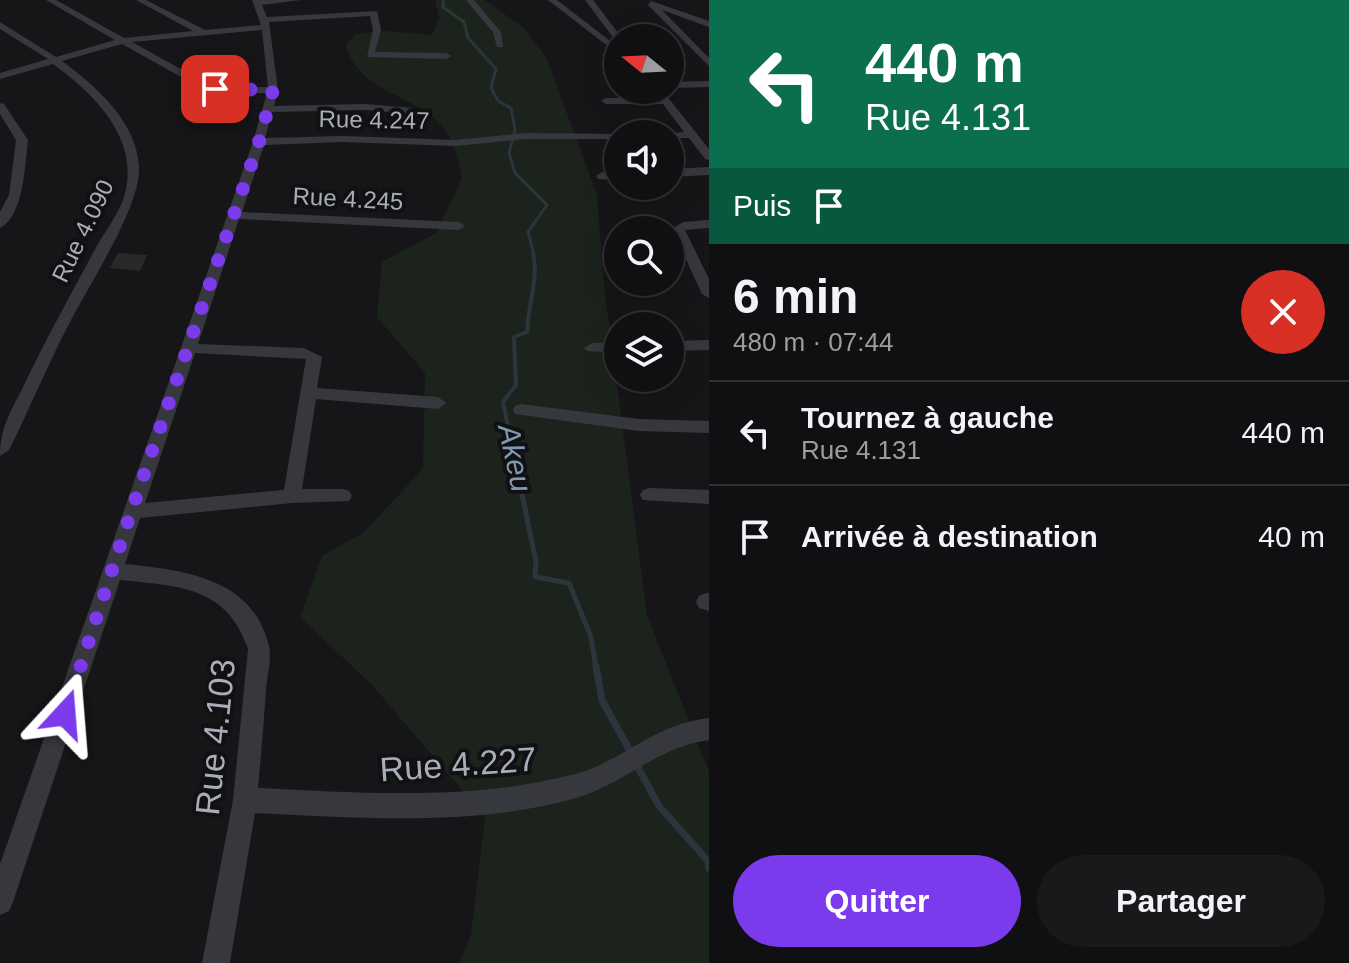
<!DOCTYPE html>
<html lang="fr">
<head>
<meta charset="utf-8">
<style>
	:root { --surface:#101012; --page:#19191b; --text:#f1f3f6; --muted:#9c9d9f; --line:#303032; --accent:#7c3aed }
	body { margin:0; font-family:Helvetica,sans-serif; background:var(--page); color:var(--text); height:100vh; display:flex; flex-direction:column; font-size:30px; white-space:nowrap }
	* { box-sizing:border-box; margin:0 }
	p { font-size:26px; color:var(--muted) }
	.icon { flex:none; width:44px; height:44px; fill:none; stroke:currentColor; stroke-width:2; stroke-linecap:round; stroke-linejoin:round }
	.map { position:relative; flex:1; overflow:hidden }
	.sheet { display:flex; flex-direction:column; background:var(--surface); width:640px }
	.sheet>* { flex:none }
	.banner { background:#0b6e4f; color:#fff; overflow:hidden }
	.needle { width:52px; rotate:288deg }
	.tools { position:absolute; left:604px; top:24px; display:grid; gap:16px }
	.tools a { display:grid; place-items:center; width:80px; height:80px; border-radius:50%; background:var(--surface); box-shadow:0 8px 32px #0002,0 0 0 2px var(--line); font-size:40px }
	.pin { position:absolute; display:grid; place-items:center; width:68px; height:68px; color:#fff; margin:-34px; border-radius:16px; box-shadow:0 4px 12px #0006 }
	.me { position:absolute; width:88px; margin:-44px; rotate:19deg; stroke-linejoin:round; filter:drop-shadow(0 0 6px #0008) }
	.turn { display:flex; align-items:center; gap:28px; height:168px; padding:0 24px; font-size:36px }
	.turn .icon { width:104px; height:104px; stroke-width:2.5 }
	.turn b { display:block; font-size:56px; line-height:68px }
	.then { display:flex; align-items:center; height:76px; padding:0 24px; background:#0003; gap:16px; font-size:30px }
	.round { display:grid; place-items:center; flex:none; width:84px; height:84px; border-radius:42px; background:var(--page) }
	.headline { display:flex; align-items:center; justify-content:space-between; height:136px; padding:0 24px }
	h1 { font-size:48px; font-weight:600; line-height:60px }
	.button { display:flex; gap:16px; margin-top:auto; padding:16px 24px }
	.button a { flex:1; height:92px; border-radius:48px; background:var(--accent); color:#fff; font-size:32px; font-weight:600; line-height:92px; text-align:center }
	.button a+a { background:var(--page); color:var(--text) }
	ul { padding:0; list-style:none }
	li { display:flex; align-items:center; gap:24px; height:104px; padding:0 24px; border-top:2px solid var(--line) }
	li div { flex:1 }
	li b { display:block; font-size:30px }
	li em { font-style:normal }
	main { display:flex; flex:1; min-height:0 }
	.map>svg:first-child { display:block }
</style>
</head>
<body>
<main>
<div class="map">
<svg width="709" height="963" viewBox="0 0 709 963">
	<rect width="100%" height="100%" fill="#161618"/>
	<!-- green -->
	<path fill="#1c231d" d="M435,0H485L524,28L547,59L597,195L604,286L647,615L709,772V963H459L471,935L485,817L373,686L300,617L322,556L364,532L423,469L425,373L377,317L382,262L436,233L462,178C459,166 457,153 452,142C431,93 359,99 346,45L355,34L386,31L432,35L439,18Z"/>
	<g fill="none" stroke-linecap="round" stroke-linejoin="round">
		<!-- stream-far3 -->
		<path stroke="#2c353c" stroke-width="3" d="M443,0V7L464,22L468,38L496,69L491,88L498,101L511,108L515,130L509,153L515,173L547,205L528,232L534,255"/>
		<!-- stream-far2 -->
		<path stroke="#2c353c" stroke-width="4" d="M510,437L503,402L516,385L514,337L527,332C528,306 539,277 533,253"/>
		<!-- stream-far1 -->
		<path stroke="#2c353c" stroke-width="5" d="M510,435L536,562L535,577L569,583L591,637L596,668"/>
		<!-- stream -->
		<g stroke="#2c353c" stroke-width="7">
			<path d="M596,666L602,700L631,753"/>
			<path d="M635,762L659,806L708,861L709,868"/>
		</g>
	</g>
	<!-- building -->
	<path fill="#29292c" d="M118,253L147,255L140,271L110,268Z"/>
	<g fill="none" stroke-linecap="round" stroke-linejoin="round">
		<!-- minor -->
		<g fill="#37383d" fill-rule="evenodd">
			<path d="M46,0H56L124,38L193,31L136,0H146L205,30L261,25L252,0H301L262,5L267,17L377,11L381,30L375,52L446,53L451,56L446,59L367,57L373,30L370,16L269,22L278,90L274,106L365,104L412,108L417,111L412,114L365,110L272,112L265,138L343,136L456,140L524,133L622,134H618V139H524L456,146L343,142L264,145L242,212L459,222L465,226L459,230L239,219L198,344L304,348L322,357L317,388L438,397L446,403L438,409L316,399L302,489H343L349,491L352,496L349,501L292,503L140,518L125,564C184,570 253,578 269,646C272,659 267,676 266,689C264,722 261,755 258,788C362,793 473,801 575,774C624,761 653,724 709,718V740C659,746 624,784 576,798C474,827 360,818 255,813L230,963H202L233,800L248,649C227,586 178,586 120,580L13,902L9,911L0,915V864L253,142L267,93L228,94L199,87L122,44L62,61C96,86 137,122 139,167C141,206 89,285 70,322C48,364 30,408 9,450L0,456C0,426 12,410 25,383C46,339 70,296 93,253C102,236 116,218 123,200C143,142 96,95 53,64L0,79V73L48,59L0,29V22L56,57L115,40ZM262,30L268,87L228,88L206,83L132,42ZM195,353L306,359L284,490L145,503Z"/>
			<path d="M466,0H474L501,32L503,47H497L493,32Z"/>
			<path d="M548,0H557L618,47V54Z"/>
			<path d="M585,0H593L622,38L615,40Z"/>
			<path d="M651,1L709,21V27L662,10L709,58V66L648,5Z"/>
			<path d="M709,81V87L670,88V82Z"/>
			<path d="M652,90H662L709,149V160L705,159L689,138H670V134H665L684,132L663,104H606L601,101L606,98H658Z"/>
			<path d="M0,103L4,104L28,140C25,164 24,216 0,228V212L9,195L16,140L0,114Z"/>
			<path d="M709,167V175L670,177V169Z"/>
			<path d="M602,172H618V180L598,179L596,176Z"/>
			<path d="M709,220V228L685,230L709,279V298L702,294L672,229L683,222Z"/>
			<path d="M709,340V350L670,351V341Z"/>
			<path d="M592,343H618V353L587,351L584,348Z"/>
			<path d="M521,404L639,419L709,421V433L639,431L515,414L513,410L515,406Z"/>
			<path d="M649,488L709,490V504L643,500L640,495L643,490Z"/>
			<path d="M706,593H709V611L699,608L696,602L699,596Z"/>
		</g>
	</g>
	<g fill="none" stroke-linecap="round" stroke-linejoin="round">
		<!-- route -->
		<path stroke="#7c3aed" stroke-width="14" stroke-dasharray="0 25.2" d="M65,714L131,512L259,142L273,90L215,89"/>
	</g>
	<g text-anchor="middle" stroke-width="8" stroke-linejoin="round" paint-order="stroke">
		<!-- far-street labels -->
		<g font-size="24" fill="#a8adb8" stroke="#111113">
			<text transform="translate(374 120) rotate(1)" y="8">Rue 4.247</text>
			<text transform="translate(348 199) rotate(3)" y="8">Rue 4.245</text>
			<text transform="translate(83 231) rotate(-64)" y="8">Rue 4.090</text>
		</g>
		<!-- water labels -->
		<g font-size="30" font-style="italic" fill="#7f9bb3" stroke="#111113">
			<text transform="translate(515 458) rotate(78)" y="10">Akeu</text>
		</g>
		<!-- near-street labels -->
		<g font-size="34" fill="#a8adb8" stroke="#111113">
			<text transform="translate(215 737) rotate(-84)" y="12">Rue 4.103</text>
			<text transform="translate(458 764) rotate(-4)" y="12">Rue 4.227</text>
		</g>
	</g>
</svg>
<div class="tools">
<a><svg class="needle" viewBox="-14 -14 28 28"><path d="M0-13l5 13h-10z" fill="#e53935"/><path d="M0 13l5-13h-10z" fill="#9c9d9f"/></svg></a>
<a><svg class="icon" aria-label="sound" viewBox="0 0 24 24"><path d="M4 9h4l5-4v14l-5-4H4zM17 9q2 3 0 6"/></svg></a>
<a><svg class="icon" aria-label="search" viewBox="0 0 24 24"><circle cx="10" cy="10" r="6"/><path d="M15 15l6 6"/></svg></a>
<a><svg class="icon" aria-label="layers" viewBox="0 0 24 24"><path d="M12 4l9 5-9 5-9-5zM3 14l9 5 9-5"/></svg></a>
</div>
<div class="pin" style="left:215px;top:89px;background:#d93025"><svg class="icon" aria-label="arrive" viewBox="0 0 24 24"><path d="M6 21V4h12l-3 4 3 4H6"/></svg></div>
<svg class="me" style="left:65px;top:714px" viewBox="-20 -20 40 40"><path d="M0-17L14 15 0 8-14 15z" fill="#7c3aed" stroke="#fff" stroke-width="4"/></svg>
</div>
<section class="sheet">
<div class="banner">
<div class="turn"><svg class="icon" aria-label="left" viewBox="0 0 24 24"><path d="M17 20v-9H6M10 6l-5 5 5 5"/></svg><div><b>440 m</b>Rue 4.131</div></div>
<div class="then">Puis<svg class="icon" aria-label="arrive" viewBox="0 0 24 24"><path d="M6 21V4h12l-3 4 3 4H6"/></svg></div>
</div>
<div class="headline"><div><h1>6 min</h1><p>480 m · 07:44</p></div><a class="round" style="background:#d93025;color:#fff"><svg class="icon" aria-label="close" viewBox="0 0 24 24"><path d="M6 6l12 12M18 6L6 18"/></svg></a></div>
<ul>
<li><svg class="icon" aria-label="left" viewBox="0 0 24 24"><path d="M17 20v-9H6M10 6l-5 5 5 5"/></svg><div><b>Tournez à gauche</b><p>Rue 4.131</p></div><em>440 m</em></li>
<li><svg class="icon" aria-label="arrive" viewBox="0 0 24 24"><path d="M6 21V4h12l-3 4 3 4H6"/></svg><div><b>Arrivée à destination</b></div><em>40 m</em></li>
</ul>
<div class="button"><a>Quitter</a><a>Partager</a></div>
</section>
</main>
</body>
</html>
